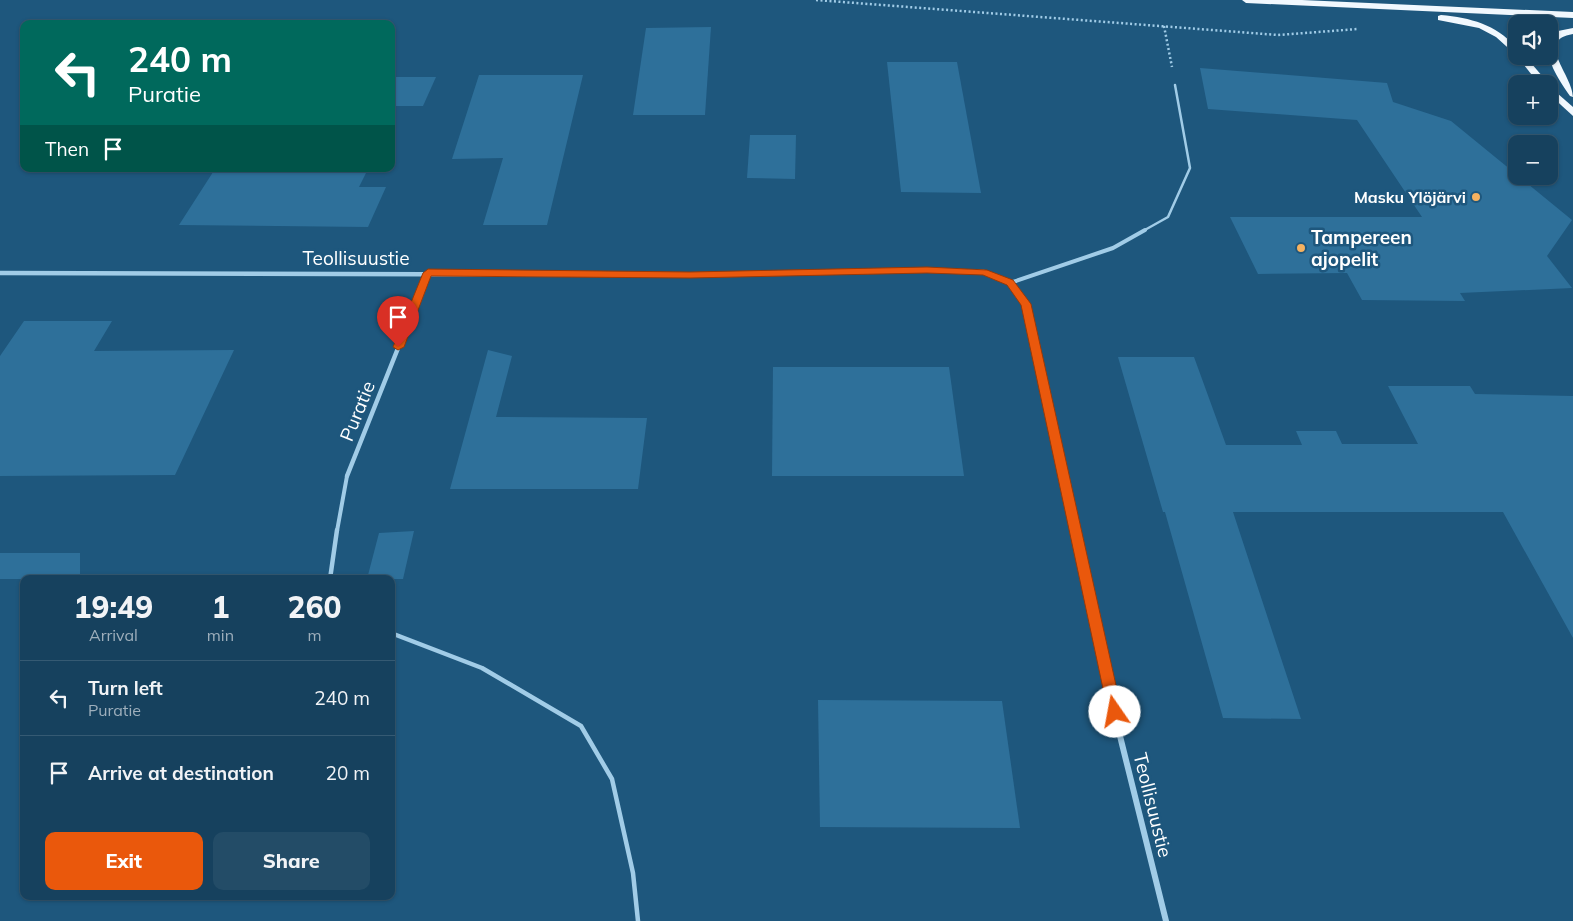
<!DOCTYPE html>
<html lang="en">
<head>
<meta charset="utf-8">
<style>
	:root { --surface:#16415e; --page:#234c67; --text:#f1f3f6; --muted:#9eafbc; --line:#355a73; --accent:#ea580c }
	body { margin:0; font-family:Mulish,sans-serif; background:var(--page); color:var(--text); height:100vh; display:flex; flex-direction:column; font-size:19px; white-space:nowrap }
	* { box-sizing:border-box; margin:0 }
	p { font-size:16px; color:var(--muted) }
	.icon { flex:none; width:28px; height:28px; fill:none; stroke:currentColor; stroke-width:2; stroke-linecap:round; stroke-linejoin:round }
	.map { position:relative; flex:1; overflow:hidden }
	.drawer { position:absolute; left:20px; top:575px; width:375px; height:325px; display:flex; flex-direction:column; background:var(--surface); border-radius:10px; box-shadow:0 1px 4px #0004,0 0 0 1px var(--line) }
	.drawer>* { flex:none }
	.guide { position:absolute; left:20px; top:20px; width:375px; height:152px; border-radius:10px; box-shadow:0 1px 4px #0004,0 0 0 1px var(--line); background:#00695c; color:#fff; overflow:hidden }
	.controls { position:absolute; left:1508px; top:15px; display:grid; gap:10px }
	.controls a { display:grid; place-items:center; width:50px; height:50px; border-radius:10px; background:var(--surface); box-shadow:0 1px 4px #0004,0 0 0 1px var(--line); font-size:25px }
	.pin { position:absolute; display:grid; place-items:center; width:42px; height:42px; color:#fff; margin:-51px -21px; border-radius:50% 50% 50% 0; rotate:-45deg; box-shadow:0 0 5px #0007 }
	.pin .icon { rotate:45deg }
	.me { position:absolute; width:55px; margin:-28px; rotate:348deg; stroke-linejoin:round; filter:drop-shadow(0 0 4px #0008) }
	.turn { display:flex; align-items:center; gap:18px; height:105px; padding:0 25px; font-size:22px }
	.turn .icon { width:65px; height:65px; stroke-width:2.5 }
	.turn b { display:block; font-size:35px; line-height:42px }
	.then { display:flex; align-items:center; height:48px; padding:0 25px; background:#0003; gap:10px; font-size:19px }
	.eta { display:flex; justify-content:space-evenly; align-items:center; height:85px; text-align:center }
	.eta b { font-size:30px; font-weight:800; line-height:35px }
	.action { display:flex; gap:10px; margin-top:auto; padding:10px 25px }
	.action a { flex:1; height:58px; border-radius:10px; background:var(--accent); color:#fff; font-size:20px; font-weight:800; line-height:58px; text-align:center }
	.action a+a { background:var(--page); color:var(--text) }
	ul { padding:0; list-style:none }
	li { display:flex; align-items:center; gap:15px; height:75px; padding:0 25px; border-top:1px solid var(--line) }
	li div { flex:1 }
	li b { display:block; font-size:19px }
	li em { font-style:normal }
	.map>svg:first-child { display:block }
</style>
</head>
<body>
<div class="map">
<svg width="1573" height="921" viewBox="0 0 1573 921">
	<rect width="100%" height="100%" fill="#1e577d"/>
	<!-- building -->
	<g fill="#2e709a">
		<path d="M711,27L705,115H633L646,28Z"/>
		<path d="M887,62H957L981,193L901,192Z"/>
		<path d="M1200,68L1387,83L1393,102L1451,121L1572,220L1547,256L1572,288L1460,293L1465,301L1362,300L1347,273L1258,274L1230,217H1422L1357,120L1208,109Z"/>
		<path d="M479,75H583L547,225H483L503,158L452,159Z"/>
		<path d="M391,77H436L423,106H391Z"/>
		<path d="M750,135H796L795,179L747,178Z"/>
		<path d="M215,169H368L359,187H386L368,227L179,225Z"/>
		<path d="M24,321H112L94,351L234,350L175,475L0,476V356Z"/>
		<path d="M488,350L512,356L496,417L647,418L638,489H450Z"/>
		<path d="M1118,357H1194L1226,445H1302L1296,431H1336L1342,444H1418L1388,386H1470L1475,394L1573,396V638L1503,512H1233L1301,719L1223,718L1165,512H1163Z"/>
		<path d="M773,367H949L964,476H772Z"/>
		<path d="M414,531L403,579H367L379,533Z"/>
		<rect x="0" y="553" width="80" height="26"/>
		<path d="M818,700L1002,701L1020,828L820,827Z"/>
	</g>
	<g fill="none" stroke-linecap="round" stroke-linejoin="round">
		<!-- path -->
		<g stroke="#a1cce7" stroke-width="2.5" stroke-dasharray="2 2.5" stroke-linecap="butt">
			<path d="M816,0L1278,35L1358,29"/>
			<path d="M1164,26L1172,67"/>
		</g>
		<!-- service-far2 -->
		<path stroke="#a1cce7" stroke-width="2.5" d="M1143,231L1168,217L1190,168L1175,85"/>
		<!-- service-far1 -->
		<g stroke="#a1cce7" stroke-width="4">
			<path d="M1010,283L1113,248L1145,230"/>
			<path d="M337,531L347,476"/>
		</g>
		<!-- service -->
		<g stroke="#a1cce7" stroke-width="4.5">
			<path d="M330,579L337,530"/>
			<path d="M391,633L482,668L581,726L612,779L633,873L638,921"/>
		</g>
		<!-- minor-far1 -->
		<g stroke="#a1cce7" stroke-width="4.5">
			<path d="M0,273L690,275L927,270L984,272L1010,283L1026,304L1075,531"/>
			<path d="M347,476L428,273"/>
		</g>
		<!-- minor -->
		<path stroke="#a1cce7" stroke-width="6" d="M1075,530L1119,732L1166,921"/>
		<!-- trunk -->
		<g fill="#f1f8fe" fill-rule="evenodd">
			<path d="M1242,0H1302L1573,12V18L1246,3Z"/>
			<path d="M1441,15C1471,18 1495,24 1516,47V55L1496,37L1479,28L1438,20V16Z"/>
			<path d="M1573,28V34C1534,40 1573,75 1573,97L1570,96C1557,77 1545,60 1549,38L1558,31Z"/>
			<path d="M1516,55L1525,56L1549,84H1539Z"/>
			<path d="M1549,86L1573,107V116L1549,94Z"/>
		</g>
	</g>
	<!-- route -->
	<path fill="#ea580c" stroke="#983908" d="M927,267L987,270L1013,280L1031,304L1122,712L1120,717L1115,719L1110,717L1108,712L1021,305L1007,285L983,275L927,273L690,278L431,276L404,347L398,350L393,347L423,273L428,269L690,272Z"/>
	<!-- markers -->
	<g fill="#f6b260" stroke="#1e577d" stroke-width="2">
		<circle cx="1476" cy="197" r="5"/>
		<circle cx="1301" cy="248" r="5"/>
	</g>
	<g text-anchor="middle" stroke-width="5" stroke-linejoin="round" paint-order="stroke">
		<!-- far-poi labels -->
		<g font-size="16" font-weight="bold" fill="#fff" stroke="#1e577d" text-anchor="end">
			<text x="1466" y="203">Masku Ylöjärvi</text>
		</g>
		<!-- poi labels -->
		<g font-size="19" font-weight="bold" fill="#fff" stroke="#1e577d" text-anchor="start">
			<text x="1311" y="244">Tampereen<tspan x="1311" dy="22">ajopelit</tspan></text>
		</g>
		<!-- street labels -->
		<g font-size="19" fill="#fff" stroke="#1e577d">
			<text x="356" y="265">Teollisuustie</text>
			<text transform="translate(357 411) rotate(-68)" y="7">Puratie</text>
			<text transform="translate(1153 805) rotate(76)" y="7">Teollisuustie</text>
		</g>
	</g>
</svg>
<div class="controls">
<a><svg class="icon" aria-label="sound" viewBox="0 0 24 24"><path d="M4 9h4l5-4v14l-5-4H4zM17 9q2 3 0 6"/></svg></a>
<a>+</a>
<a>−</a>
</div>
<div class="pin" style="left:398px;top:347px;background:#d93025"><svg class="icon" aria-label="arrive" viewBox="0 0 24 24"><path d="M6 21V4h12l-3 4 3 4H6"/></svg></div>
<svg class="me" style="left:1115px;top:712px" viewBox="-20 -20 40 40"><circle r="19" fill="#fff"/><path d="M0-13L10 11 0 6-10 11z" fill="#ea580c"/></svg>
<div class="guide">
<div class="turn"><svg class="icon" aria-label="left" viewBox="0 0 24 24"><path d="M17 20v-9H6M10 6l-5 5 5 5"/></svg><div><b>240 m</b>Puratie</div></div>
<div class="then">Then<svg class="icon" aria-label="arrive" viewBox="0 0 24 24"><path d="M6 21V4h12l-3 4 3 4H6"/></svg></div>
</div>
<section class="drawer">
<div class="eta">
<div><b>19:49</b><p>Arrival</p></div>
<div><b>1</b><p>min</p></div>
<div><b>260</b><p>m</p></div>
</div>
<ul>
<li><svg class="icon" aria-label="left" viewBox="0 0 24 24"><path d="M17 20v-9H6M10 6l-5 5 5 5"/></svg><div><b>Turn left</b><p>Puratie</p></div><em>240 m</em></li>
<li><svg class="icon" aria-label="arrive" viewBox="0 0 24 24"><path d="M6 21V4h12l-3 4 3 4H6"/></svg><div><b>Arrive at destination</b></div><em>20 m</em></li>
</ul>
<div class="action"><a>Exit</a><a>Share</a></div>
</section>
</div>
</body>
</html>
